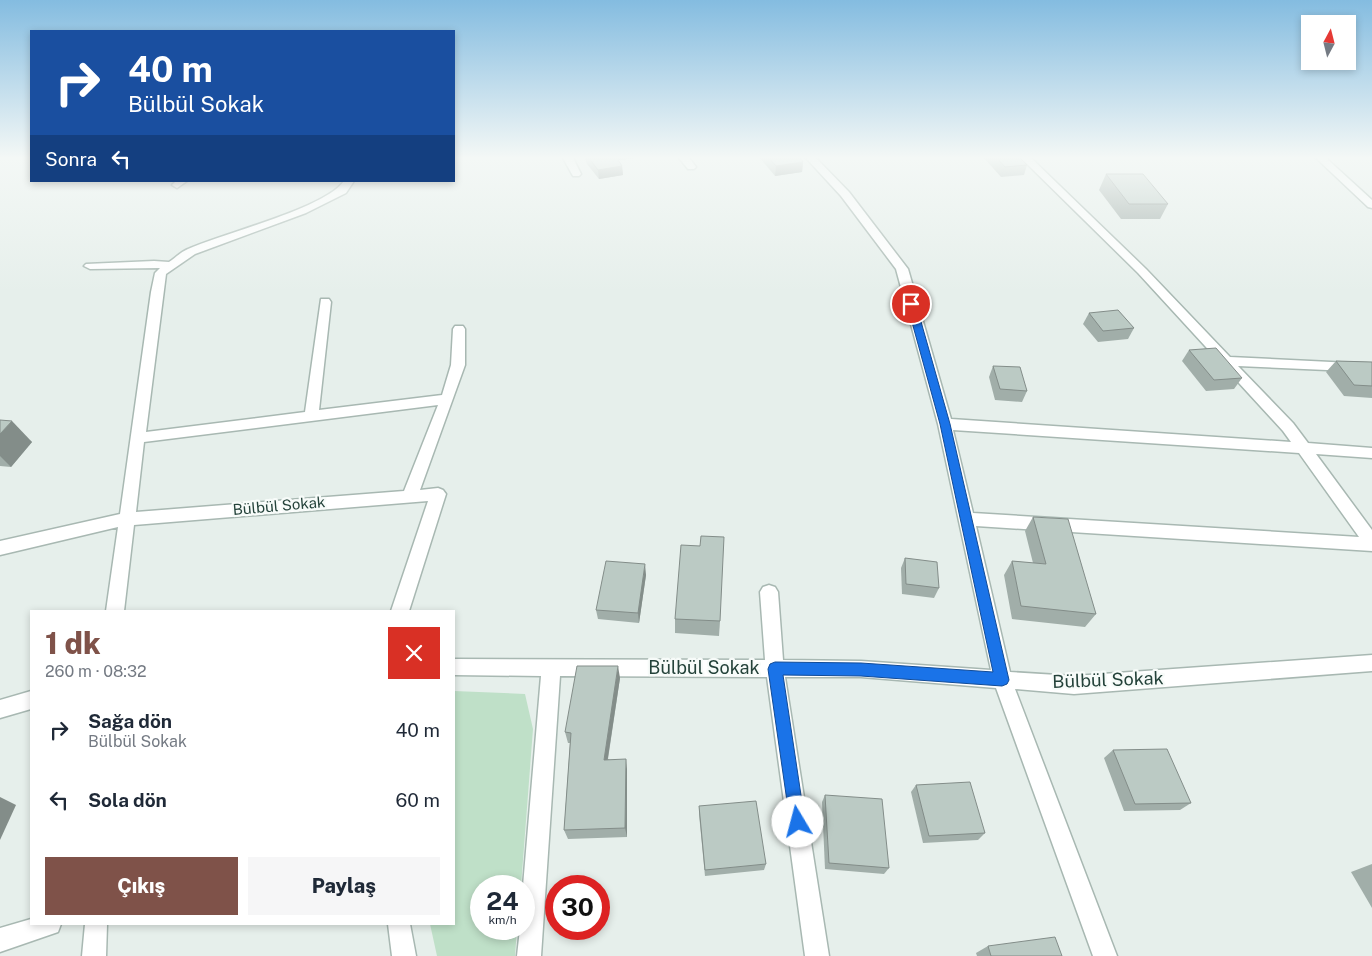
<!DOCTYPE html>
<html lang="tr">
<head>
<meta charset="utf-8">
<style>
	:root { --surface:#fff; --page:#f6f6f7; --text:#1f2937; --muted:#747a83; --accent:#7f5249 }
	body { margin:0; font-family:"Public Sans",sans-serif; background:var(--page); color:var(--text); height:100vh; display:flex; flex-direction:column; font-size:19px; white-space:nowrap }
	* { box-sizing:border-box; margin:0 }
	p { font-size:16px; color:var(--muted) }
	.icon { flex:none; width:28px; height:28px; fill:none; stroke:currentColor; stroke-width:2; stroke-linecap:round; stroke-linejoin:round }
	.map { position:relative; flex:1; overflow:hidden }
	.drawer { position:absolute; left:30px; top:610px; width:425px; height:315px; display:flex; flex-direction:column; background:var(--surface); border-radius:0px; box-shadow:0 2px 8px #0003 }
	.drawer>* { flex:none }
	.guide { position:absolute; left:30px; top:30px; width:425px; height:152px; border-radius:0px; box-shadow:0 2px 8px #0003; background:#1a4fa0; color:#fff; overflow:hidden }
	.needle { width:32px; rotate:7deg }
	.buttons { position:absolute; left:1301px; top:15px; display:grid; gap:10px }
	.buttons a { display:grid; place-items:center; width:55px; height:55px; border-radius:0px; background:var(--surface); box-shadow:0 2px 8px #0003; font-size:25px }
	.speed { position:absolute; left:470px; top:875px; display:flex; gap:10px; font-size:25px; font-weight:700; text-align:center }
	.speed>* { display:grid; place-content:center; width:65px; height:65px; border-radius:50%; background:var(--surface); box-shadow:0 2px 8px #0003; line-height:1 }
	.speed small { font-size:12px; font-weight:400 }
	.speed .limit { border:8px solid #d22; background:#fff; color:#111 }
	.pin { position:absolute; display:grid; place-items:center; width:42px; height:42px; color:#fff; margin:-21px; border:2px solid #fff; border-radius:50%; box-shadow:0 1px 5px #0007 }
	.me { position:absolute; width:55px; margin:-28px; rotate:352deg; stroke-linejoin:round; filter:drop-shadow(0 0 4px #0008) }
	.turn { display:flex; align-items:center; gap:18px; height:105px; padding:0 15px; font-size:22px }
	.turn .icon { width:65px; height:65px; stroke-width:2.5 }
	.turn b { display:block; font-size:35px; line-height:42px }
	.then { display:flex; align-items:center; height:48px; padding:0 15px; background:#0003; gap:10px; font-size:19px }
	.round { display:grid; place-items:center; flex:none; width:52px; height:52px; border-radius:0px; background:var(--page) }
	.headline { display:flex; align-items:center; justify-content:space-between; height:85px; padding:0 15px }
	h1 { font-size:30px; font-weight:800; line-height:38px; color:var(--accent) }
	.primary-button { display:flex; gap:10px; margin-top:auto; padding:10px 15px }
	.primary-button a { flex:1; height:58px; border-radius:0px; background:var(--accent); color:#fff; font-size:20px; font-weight:800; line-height:58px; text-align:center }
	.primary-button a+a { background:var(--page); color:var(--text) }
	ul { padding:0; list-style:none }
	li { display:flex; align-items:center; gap:15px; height:70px; padding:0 15px }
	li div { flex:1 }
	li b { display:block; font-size:19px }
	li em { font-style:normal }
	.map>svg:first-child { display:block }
</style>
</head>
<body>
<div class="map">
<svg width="1372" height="956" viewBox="0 0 1372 956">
	<rect width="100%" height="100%" fill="#e6efeb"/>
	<!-- green -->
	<path fill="#bfe0c8" d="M454,691L525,694L533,729L521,886H481V929H517L515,956H437L430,924H454Z"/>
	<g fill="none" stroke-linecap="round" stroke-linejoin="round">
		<defs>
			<g id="minor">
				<path d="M563,158H573L581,174L579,176H573Z"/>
				<path d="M679,158H689L696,167L694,169H688Z"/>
				<path d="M806,158H816L849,192L908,269L951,419L1291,442L1283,431L1138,273L1021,158H1031L1146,269L1230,357L1372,364V372L1238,366L1293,423L1308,443L1372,448V458L1316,454L1372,530V551L976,526L1010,672L1074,676L1372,655V671L1074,694L1015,689L1117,956H1093L996,688L861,677H785L829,956H805L767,677L560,676L541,956H517L520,929H524L523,886L541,676L454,675V659L765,660L760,592L763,587L769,585L775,587L778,592L783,660L861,661L991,670L938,424L896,269L841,196ZM953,430L1299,453L1359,537L973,513Z"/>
				<path d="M1316,158H1326L1372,200V208L1368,207Z"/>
				<path d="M176,181H187L177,188L172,185Z"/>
				<path d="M344,181H354L346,193L306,213L195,254L166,274L146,432L305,412L321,299H329L331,302L319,410L442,395L451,365L453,329L455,326H463L465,329V365L420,490L438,488L443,490L446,494L409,611H391L428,501L134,525L124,611H106L118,527L0,555V541L120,514L151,292L155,273L160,268L90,269L84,266L86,264L154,261L169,262C175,258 181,252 188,249C223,233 324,209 344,181ZM438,405L404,491L136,512L144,442Z"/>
				<path d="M31,691V709L0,718V700Z"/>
				<path d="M31,919V924H61L58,932L0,952V928Z"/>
				<path d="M85,924H107L106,956H82Z"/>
				<path d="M388,924H410L416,956H392Z"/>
			</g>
		</defs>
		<!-- minor casing -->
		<use href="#minor" stroke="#a8b8b2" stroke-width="3"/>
		<!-- minor -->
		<use href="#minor" fill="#fff" fill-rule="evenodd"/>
	</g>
	<!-- wall -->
	<g fill="#a1aea9">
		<path d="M585,158H634L618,160L622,166L623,175L599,179L587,164Z"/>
		<path d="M760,158H800L803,162L802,172L775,176Z"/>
		<path d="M984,158H1020L1027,165L1024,175L1001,177Z"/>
		<path d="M1106,174L1168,204L1160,219H1121L1099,190Z"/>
		<path d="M1089,313L1134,328L1128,339L1098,342L1083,324Z"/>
		<path d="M1189,350L1242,378L1234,389L1206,391L1182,361Z"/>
		<path d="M1336,361L1372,362V398L1344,396L1326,372Z"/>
		<path d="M993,366L1027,391L1022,402L995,400L989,377Z"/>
		<path d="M0,420L32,442L11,467L0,466Z"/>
		<path d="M1033,517L1096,614L1085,627L1012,619L1004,575L1012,561L1033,563L1025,531Z"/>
		<path d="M700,546L720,621L719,636L675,633V619Z"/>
		<path d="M905,558L939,588L934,598L902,594L901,568Z"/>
		<path d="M646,575L639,623L598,619L596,610Z"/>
		<path d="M620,678L608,759L627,769V837L568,839L564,830L570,743H568L565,732Z"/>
		<path d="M1113,750L1191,803L1180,810L1124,811L1104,758Z"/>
		<path d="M916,785L985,833L978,840L923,843L911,792Z"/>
		<path d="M825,795L889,868L884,874L825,869L822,802Z"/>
		<path d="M699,806L766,864L764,870L705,876L699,814Z"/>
		<path d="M1372,864V908L1351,872Z"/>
		<path d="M988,946L1062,956H977L976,953Z"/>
	</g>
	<!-- shaded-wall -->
	<g fill="#838d89">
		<path d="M613,158H634L614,161Z"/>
		<path d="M803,162L802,172L775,176L776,166Z"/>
		<path d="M622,166L623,175L599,179L598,170Z"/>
		<path d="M12,421L32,442L11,467L0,456V434Z"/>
		<path d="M645,564L646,575L639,623L638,613Z"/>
		<path d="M618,666L620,678L606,770L604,760Z"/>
		<path d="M626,759L627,769V837L625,828Z"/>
		<path d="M0,797L16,805L0,840Z"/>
	</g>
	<!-- building -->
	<g fill="#bbcac4" stroke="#838d89">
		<path d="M589,158H617L622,166L598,170Z"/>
		<path d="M769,158H800L803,162L776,166Z"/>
		<path d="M997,158H1020L1027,165L1005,167Z"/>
		<path d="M1106,174H1143L1168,204H1129Z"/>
		<path d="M1118,310L1134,328L1103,331L1089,313Z"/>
		<path d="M1216,348L1242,378L1214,380L1189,350Z"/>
		<path d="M1336,361L1372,362V386L1354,385Z"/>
		<path d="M993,366L1020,367L1027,391L1000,389Z"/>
		<path d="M0,420L12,421L0,434Z"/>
		<path d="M1033,517L1068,519L1096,614L1021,606L1012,561L1046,564Z"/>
		<path d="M701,536L724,537L720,621L675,619L681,545L700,546Z"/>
		<path d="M905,558L937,562L939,588L906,584Z"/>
		<path d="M606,561L645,564L638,613L596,610Z"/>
		<path d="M577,666H618L604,760L626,759L625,828L564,830L571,733L565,732Z"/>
		<path d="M1167,749L1191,803L1135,804L1113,750Z"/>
		<path d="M970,782L985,833L929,836L916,785Z"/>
		<path d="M825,795L882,799L889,868L829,863Z"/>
		<path d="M756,801L766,864L705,870L699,806Z"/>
		<path d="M1055,937L1062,956H991L988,946Z"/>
	</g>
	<!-- sky -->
	<linearGradient id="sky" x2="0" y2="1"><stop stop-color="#84bce0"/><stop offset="0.54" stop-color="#f4f8f6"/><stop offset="1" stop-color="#f4f8f6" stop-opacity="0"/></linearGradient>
	<rect width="1372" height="292" fill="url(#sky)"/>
	<!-- route -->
	<path fill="#1a73e8" stroke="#114b97" d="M911,301L916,304L950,424L1009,680L1007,684L1002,686L861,676L783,675L805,822L803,828L798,830L792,828L790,822L768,669L770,664L775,662L861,663L993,672L940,424L907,304Z"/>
	<g text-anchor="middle" stroke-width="4.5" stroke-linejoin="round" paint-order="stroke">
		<!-- street labels -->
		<g font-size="15" fill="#24423a" stroke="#f7fbf9">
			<text transform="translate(279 506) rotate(-5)" y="5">Bülbül Sokak</text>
		</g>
		<!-- near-street labels -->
		<g font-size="18" fill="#24423a" stroke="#f7fbf9">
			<text x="704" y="674">Bülbül Sokak</text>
			<text transform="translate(1108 680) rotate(-2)" y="6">Bülbül Sokak</text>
		</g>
	</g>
</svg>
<div class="buttons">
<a><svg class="needle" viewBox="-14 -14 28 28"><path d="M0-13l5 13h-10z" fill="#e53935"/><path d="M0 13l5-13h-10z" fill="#747a83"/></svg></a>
</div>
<div class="speed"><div>24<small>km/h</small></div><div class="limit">30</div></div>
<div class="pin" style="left:911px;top:304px;background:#d93025"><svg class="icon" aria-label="arrive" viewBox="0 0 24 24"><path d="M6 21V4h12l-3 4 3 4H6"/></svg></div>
<svg class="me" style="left:798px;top:822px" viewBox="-20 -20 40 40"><circle r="19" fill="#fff"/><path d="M0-13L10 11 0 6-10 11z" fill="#1a73e8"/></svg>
<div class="guide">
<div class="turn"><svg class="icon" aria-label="right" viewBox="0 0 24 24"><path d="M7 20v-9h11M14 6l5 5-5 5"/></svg><div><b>40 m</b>Bülbül Sokak</div></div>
<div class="then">Sonra<svg class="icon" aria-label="left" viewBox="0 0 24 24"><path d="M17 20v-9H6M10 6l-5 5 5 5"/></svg></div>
</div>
<section class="drawer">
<div class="headline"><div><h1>1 dk</h1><p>260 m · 08:32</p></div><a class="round" style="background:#d93025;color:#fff"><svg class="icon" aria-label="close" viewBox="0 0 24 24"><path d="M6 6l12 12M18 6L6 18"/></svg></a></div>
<ul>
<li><svg class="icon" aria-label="right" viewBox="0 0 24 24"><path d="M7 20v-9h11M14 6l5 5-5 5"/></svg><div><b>Sağa dön</b><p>Bülbül Sokak</p></div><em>40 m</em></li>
<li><svg class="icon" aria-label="left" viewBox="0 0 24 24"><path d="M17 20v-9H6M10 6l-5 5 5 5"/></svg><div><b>Sola dön</b></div><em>60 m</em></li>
</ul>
<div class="primary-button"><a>Çıkış</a><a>Paylaş</a></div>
</section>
</div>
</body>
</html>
